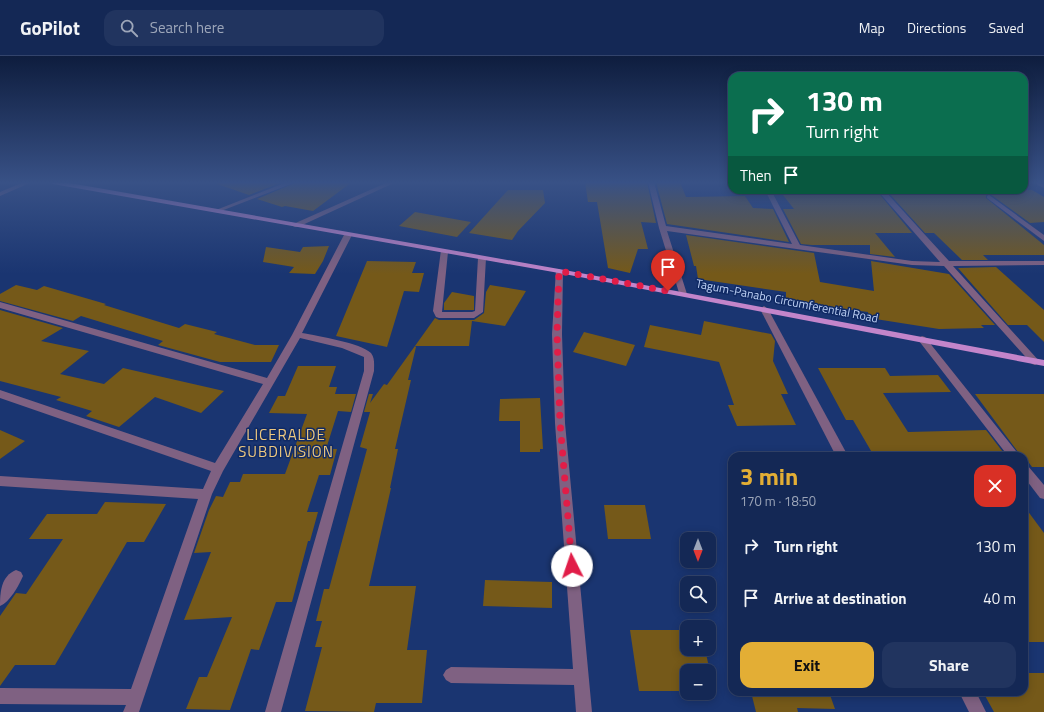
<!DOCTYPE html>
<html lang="en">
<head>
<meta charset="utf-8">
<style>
	:root { --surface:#142855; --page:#21345f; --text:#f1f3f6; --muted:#9da6b9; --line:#33446c; --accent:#e3ae35 }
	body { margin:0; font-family:"Titillium Web",sans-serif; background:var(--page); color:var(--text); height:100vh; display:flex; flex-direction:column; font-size:15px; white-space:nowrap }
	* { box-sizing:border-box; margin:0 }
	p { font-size:13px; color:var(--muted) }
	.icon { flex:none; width:22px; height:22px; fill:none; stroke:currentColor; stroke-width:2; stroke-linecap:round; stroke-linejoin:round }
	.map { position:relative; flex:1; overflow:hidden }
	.side { position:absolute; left:728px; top:396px; width:300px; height:244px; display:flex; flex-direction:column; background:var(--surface); border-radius:12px; box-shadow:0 2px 10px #0003,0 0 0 1px var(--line) }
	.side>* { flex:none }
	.guide { position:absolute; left:728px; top:16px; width:300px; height:122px; border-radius:12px; box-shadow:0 2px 10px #0003,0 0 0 1px var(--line); background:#0b6e4f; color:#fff; overflow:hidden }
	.needle { width:26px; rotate:180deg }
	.buttons { position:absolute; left:680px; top:476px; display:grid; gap:8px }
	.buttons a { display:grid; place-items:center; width:36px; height:36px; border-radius:8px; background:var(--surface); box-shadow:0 2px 10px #0003,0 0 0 1px var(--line); font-size:20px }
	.pin { position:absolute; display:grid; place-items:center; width:34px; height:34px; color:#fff; margin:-41px -17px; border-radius:50% 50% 50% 0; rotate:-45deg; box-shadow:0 0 4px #0007 }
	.pin .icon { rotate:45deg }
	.me { position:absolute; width:44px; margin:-22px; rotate:356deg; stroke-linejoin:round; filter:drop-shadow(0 0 3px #0008) }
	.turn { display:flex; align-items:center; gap:14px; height:84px; padding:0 12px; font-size:18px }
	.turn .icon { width:52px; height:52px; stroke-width:2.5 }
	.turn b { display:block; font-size:28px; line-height:34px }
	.then { display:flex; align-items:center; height:38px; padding:0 12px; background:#0003; gap:8px; font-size:15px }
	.round { display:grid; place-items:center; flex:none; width:42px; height:42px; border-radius:12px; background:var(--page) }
	.overview { display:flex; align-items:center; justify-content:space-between; height:68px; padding:0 12px }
	h1 { font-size:24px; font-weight:700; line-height:30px; color:var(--accent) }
	.action { display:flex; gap:8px; margin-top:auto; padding:8px 12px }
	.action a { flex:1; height:46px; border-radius:12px; background:var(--accent); color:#111; font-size:16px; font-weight:700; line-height:46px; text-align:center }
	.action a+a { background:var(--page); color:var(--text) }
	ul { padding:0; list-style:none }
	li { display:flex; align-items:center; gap:12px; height:52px; padding:0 12px }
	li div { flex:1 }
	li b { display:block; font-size:15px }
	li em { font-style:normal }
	header { display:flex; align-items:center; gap:24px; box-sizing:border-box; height:56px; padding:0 20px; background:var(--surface); border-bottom:1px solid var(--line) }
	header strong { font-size:19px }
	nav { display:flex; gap:22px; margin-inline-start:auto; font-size:14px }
	.search { width:280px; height:36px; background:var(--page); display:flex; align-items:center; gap:10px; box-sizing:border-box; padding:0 14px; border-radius:12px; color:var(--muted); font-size:15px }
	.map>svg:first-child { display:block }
</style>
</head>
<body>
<header>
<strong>GoPilot</strong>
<div class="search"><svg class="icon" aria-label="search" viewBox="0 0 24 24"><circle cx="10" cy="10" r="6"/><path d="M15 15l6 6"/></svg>Search here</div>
<nav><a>Map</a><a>Directions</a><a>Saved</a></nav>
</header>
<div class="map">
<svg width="1044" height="656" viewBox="0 0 1044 656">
	<rect width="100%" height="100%" fill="#1a3571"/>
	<!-- building -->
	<g fill="#755919">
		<path d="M218,126H283L249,139L217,128Z"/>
		<path d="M297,126H352L313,155L285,150L282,151L257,143Z"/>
		<path d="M585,126H647L656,167L641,166L648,193H638L630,217L608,212L597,146H588Z"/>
		<path d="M656,126H680L686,141L745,140L753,152L773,153L789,186L667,168Z"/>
		<path d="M508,134H543L545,147L518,175L512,184L469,177Z"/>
		<path d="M779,134H876L912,177H875L895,201L870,198V189H812L801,188L783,153H794Z"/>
		<path d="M886,134H959L964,138L1009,134H1032L1044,141V166L1030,167L990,138L986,139V142L1044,189V199H983L988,204H962L934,177H925Z"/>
		<path d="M415,156L471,166L457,181L399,170Z"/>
		<path d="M686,179L814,197L820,226L874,235L871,205L949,218L995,269H981L984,272L939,273L869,262L868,256L824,250V252L786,245V236L698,223L696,210H694Z"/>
		<path d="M329,190L323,205L315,218L289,217L294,211L263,206L266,191L300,196L303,191Z"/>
		<path d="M367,205L416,206L412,217H424L419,236L404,235L387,291L336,280Z"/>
		<path d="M996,211L1044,254V286L1027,269H1008L958,212Z"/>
		<path d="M16,229L37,234L44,230L106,248L104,249L179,272L185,268L217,276L214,278L255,289H279L271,306H220L158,289L163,285L81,260L73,265L0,245V238Z"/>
		<path d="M490,229L526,235L505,270L472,265L469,290H415L416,291L408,324H411L395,393H398L390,432H391L369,530H416L407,594H427L422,647H376L374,656L305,655L322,591H315L322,565H316L324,533H329L367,393L360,391L370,356H364L369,338H373L370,347L384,328L387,329L435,262L439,264H474L484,257L486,236Z"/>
		<path d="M452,236L474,240V254H444V247Z"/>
		<path d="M0,254L63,272L41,285L89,295L60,318L104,328L123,312L224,335L201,357L155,341L119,371L86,360L92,355L56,344L61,341L0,325Z"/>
		<path d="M704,265L771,278L775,285L773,305L788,338H781L796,369L737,370L728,349H734L719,306L644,291L650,269L701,279Z"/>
		<path d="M584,276L635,289L626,310L573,296Z"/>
		<path d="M298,310H336L329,331H337L335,338H356L351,356L338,355L326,393H337L330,419H319L307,456H318L310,485H308L292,546H276L259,594L251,593L230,654L186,653L199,621H207L232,561L184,564L211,496L194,497L209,454L216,440L223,441L230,426H240L243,418H285L307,358L269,357L278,340H285Z"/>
		<path d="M818,312H885L890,320L938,319L951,336L883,337L908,376L986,374L1006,400H874L853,364H846Z"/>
		<path d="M975,338H1044V411H1032L1024,400H1021Z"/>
		<path d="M540,342L543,393H540V396H520V365H499L500,343Z"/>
		<path d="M0,374L25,385L0,403Z"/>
		<path d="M105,446L166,448L144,486H127L55,609H15L0,630V560L16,537L26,538L63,483H29L47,458H97Z"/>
		<path d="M604,449H645L651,483H608Z"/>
		<path d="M1024,450L1044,477V586H1024Z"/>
		<path d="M485,524L552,526V552L483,550Z"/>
		<path d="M630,574H687V593H705L714,634H709V615H687V635H639Z"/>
		<path d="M1024,617H1044V656H994L983,636H1024Z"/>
		<path d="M751,636H829L835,653L797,652L798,656H756Z"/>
	</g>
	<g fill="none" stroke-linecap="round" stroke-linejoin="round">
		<!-- minor -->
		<g fill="#7f6182" fill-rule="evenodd">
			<path d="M24,126H32L0,140V136Z"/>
			<path d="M287,126H296L221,155L216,154Z"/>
			<path d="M388,126H396L298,171H295L291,169Z"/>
			<path d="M648,126H654L666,170L792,188L765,134H771L800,189L912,205L940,206L877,134H884L949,205H1044V209L953,210L1040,306L1035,309L1032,308L944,210L912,209L667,175L687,238L686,240H680L659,172Z"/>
			<path d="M1033,126L1044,128V132L1034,127Z"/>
			<path d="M989,139L1044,179V185L987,142V140Z"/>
			<path d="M345,177H351L352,179L302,277C318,280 361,287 371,297C375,302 374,309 374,315L281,656H265L364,315V301L342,292L300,282L223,415L212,438L139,656H123L126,649L0,648V632L131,633L198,443L0,430V420L203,433L211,415L0,342V334L215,407L263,328L0,252V246L267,322L292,279Z"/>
			<path d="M441,194H447L448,196L442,256H472L475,255L478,202L482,200L486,202L483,256L474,262H439L436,261L433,255Z"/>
			<path d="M556,213H559L563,215L562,278L565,367L592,656H576L574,629L451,627L446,624L443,619L446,614L451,611L573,613L555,367L552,278Z"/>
			<path d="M764,250L768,253L848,400H836L760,253Z"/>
			<path d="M922,280L925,281L1020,400H1008L919,285L917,283Z"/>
			<path d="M1024,408L1028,410L1044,429V443L1040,442L1024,421Z"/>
			<path d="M16,514L21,516L23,520C19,529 10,546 0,550C0,536 1,520 16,514Z"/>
			<path d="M959,636H976L986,656H969Z"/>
		</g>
		<!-- major -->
		<path fill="#c385ca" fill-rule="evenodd" d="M50,126H64L559,213L1044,304V310L559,217L53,128Z"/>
	</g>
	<!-- sky -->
	<linearGradient id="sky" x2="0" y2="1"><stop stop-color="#0e1d3e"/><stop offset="0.58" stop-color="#385186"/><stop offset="1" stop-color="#385186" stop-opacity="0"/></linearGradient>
	<rect width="1044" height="218" fill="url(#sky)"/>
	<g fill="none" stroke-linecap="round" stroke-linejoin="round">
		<!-- route -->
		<path stroke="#e11d48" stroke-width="7" stroke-dasharray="0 12.6" d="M572,510L560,366L557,278L559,215L668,235"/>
	</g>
	<g text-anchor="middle" stroke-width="3" stroke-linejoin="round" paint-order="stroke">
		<!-- far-street labels -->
		<g font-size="12" fill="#bfd2f6" stroke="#102a65">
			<text transform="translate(787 245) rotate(11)" y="4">Tagum-Panabo Circumferential Road</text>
		</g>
		<!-- neighbourhood labels -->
		<g font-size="15" letter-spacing="1" fill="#edc880" stroke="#102a65">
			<text x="286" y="384">LICERALDE<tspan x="286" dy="17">SUBDIVISION</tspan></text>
		</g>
	</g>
</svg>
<div class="buttons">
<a><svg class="needle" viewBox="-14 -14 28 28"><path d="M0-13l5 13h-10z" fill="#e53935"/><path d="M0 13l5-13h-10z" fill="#9da6b9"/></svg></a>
<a><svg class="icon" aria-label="search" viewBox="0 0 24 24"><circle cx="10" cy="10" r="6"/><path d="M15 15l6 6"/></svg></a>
<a>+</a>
<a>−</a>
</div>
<div class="pin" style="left:668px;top:235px;background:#d93025"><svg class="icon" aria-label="arrive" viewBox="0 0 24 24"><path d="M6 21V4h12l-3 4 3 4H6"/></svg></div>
<svg class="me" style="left:572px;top:510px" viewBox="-20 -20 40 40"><circle r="19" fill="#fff"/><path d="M0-13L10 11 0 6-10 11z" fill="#e11d48"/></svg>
<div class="guide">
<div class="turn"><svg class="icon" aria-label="right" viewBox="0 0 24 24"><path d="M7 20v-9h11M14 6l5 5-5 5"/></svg><div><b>130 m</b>Turn right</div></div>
<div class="then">Then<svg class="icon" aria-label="arrive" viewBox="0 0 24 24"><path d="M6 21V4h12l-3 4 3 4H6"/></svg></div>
</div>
<section class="side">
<div class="overview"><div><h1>3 min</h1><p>170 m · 18:50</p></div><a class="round" style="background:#d93025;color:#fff"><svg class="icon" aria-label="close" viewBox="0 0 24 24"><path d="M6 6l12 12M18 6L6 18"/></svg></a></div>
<ul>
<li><svg class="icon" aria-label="right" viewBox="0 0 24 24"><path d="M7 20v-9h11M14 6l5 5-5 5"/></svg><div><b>Turn right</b></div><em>130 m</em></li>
<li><svg class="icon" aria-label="arrive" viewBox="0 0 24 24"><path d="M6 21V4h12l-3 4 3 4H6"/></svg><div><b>Arrive at destination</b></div><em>40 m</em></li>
</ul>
<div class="action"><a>Exit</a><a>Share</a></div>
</section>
</div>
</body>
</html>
